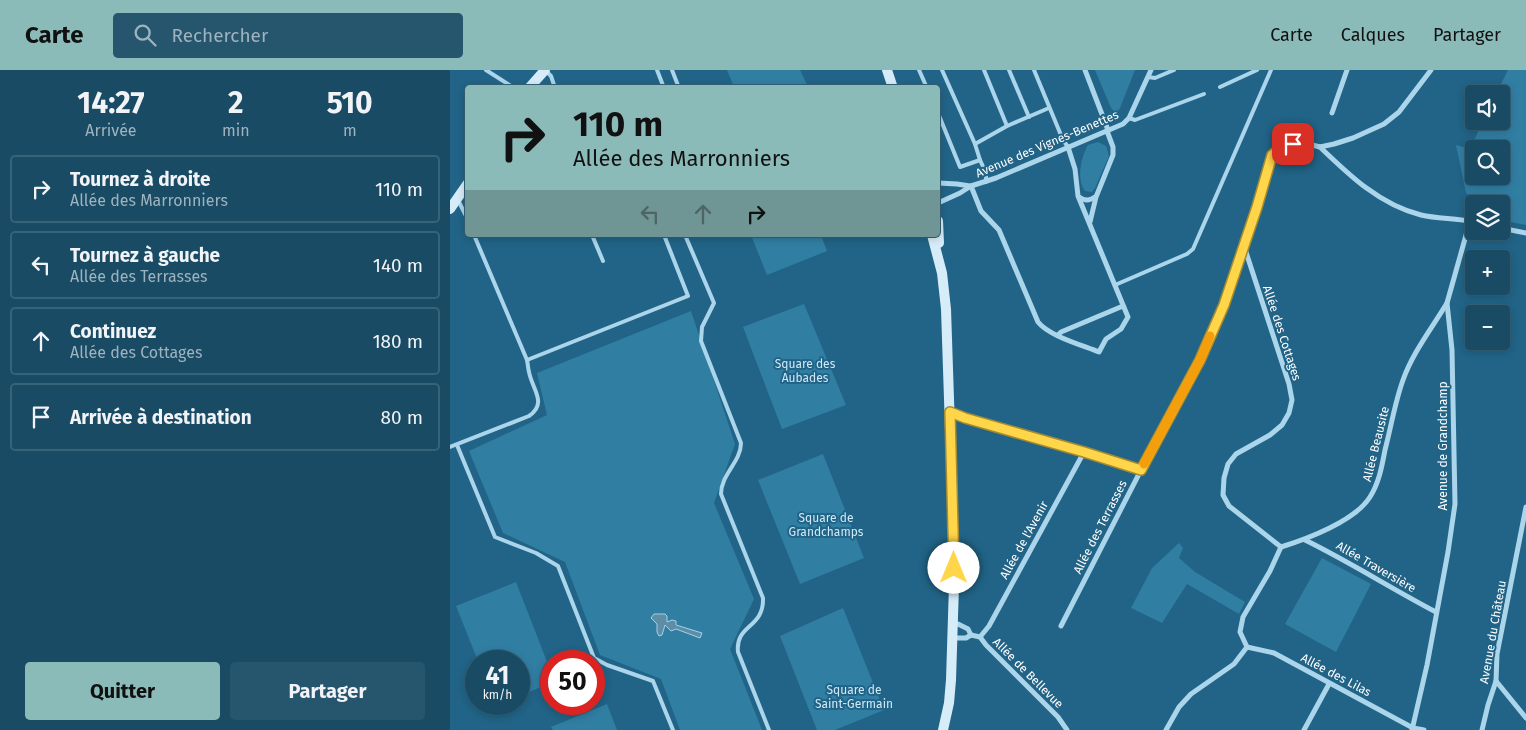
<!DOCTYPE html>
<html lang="fr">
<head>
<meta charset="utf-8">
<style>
	:root { --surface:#194b65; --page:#26556e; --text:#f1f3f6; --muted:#9fb3bf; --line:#376379; --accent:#8bbbb9 }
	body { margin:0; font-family:"Fira Sans",sans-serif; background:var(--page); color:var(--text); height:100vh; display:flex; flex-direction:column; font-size:19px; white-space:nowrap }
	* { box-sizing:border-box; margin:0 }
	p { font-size:16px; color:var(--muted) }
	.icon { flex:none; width:28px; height:28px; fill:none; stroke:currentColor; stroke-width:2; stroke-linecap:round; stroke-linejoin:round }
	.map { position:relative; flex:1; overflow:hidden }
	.side { display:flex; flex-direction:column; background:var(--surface); width:450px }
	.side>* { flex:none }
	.banner { position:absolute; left:15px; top:15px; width:475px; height:152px; border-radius:5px; box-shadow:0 2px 8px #0003,0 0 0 1px var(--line); background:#8bbbb9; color:#111; overflow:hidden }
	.buttons { position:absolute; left:1015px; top:15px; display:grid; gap:10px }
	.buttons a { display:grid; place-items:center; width:45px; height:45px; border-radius:5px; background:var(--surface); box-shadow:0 2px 8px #0003,0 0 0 1px var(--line); font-size:25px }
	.speed { position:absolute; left:15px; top:580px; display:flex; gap:10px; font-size:25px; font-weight:700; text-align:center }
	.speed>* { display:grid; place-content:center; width:65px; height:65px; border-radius:50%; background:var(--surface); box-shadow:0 2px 8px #0003,0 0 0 1px var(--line); line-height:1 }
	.speed small { font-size:12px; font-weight:400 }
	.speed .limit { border:8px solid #d22; background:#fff; color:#111 }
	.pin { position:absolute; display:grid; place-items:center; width:42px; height:42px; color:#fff; margin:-21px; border-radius:10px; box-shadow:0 2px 8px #0006 }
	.me { position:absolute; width:55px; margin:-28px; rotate:0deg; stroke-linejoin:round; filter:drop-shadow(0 0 4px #0008) }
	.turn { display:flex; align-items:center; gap:18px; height:105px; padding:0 25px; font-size:22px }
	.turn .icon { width:65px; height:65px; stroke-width:2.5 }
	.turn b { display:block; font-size:35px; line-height:42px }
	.lanes { display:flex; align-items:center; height:48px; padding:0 25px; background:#0003; justify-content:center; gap:25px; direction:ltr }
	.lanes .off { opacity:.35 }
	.eta { display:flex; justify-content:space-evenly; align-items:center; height:85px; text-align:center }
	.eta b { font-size:30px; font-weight:700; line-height:35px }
	.cta { display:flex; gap:10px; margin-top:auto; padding:10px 25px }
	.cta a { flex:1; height:58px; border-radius:5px; background:var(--accent); color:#111; font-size:20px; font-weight:700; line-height:58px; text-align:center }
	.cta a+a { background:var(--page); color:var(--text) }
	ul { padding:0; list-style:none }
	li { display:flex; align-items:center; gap:15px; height:68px; margin:0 10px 8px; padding:0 15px; border:2px solid var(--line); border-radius:5px }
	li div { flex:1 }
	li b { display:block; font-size:19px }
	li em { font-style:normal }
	header { display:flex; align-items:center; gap:30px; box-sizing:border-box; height:70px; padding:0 25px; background:var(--accent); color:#111 }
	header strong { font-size:24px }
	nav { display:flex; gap:28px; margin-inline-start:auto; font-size:18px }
	.search { width:350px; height:45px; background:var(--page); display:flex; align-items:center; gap:12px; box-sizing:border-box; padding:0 18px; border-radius:5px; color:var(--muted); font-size:19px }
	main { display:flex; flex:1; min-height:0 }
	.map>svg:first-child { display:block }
</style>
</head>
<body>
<header>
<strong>Carte</strong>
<div class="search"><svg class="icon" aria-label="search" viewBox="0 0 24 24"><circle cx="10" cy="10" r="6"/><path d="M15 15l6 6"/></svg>Rechercher</div>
<nav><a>Carte</a><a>Calques</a><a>Partager</a></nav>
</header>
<main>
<section class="side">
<div class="eta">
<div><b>14:27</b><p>Arrivée</p></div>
<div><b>2</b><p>min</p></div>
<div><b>510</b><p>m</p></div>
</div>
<ul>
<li><svg class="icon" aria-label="right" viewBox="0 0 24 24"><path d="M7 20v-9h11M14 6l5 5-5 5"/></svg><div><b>Tournez à droite</b><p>Allée des Marronniers</p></div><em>110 m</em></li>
<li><svg class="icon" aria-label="left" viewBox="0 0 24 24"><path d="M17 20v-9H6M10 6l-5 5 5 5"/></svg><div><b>Tournez à gauche</b><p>Allée des Terrasses</p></div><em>140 m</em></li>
<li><svg class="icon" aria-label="ahead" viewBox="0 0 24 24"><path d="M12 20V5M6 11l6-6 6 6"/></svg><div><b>Continuez</b><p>Allée des Cottages</p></div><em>180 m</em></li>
<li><svg class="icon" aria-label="arrive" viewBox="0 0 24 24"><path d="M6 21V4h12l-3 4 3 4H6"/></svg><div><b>Arrivée à destination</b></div><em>80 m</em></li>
</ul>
<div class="cta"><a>Quitter</a><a>Partager</a></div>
</section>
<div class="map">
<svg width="1076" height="660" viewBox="0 0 1076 660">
	<rect width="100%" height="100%" fill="#216487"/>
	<!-- green -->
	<g fill="#317ea3" fill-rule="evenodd">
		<path d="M277,0H350L358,17H284Z"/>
		<path d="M645,0H685L670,38L666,43L661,38Z"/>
		<path d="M1058,0H1076V155L1051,150V134H1027L1016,123L1006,75L1020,79L1033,51H1051V24H1046ZM1024,79H1051V106H1024Z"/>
		<path d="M648,72L656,76L659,86L645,118L642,122L635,121C626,109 631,87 638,75Z"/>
		<path d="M301,165H371L377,181L317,205Z"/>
		<path d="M354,234L396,335L332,359L293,257Z"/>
		<path d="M241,241L285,374L264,433L304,529L280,579L312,660H230L211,609L150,585L115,492L53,463L19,381L97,345L87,303Z"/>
		<path d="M373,384L414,488L350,514L308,410Z"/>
		<path d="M729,473L733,478L729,488L745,502L795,532L789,544L737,514L712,553L681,538L702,498Z"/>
		<path d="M872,488L921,514L886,582L835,554Z"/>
		<path d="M66,512L101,602V613L69,626V591H28L6,536Z"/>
		<path d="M393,538L434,640L385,660H367L330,566Z"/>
		<path d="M157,634L167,660H103L101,657Z"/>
	</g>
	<!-- water -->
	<path fill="#5f8da5" stroke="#9fd3eb" d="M204,544H215L217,546V552L222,550L226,551V555L252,563L250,568L226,559L221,561L215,555L212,565L209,566L207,562V554L201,548Z"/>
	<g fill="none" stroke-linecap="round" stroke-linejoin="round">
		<!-- lane -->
		<g stroke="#abd5ea" stroke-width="4">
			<path d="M36,0L64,18"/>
			<path d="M95,0L101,6L105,18"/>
			<path d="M207,0L214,18"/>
			<path d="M222,0L229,18"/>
			<path d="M469,0L477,18"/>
			<path d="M492,0L525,74L530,90L536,103V112"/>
			<path d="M534,0L557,56L599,38"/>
			<path d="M559,0L579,47"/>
			<path d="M584,0L613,70L618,77"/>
			<path d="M698,7L705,8L724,0"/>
			<path d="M770,17L807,0"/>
			<path d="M488,43L510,97L530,90"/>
			<path d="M679,48L685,50L754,24"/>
			<path d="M525,74L557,56"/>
			<path d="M8,130L18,150"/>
			<path d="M142,165L153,191"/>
			<path d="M235,165L264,233L252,257L251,271L291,373C291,392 271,404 271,424L313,528C314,559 285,554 288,582L319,660"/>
			<path d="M665,215L737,184L743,179L821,0"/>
			<path d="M77,290L238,226L214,165"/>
			<path d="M7,375L45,467L86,483L108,496L144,588L157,595L203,611L223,660"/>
			<path d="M0,377L79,346C98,333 82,319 79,302C78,298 78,295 77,290L24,165"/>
		</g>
		<!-- street -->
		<g stroke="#abd5ea" stroke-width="5">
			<path d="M635,0L658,60"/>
			<path d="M882,43L897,0"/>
			<path d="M870,77C899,105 930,135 971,145C988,149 1006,148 1024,152"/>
			<path d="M488,113L507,114L520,116"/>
			<path d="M521,116L531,141L549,160L588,252C599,266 632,275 649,282L656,269L671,259L678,247L628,126L625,99L618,77"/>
			<path d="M629,127C635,131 639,131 645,127"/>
			<path d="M488,133L510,123L521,116L546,108L673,54L679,48L701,0"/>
			<path d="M640,152L646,127L663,85V77L657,61"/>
			<path d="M1051,158L1076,163"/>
			<path d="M794,176L839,314L842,330L839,343L832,355L820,365L786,384L778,394L774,408L773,425L779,436L831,477"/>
			<path d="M608,265L611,262L673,236"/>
			<path d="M500,342L515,348L634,382L691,400"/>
			<path d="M855,470C900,492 942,519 986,542"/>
			<path d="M831,477C857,469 905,451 920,427C929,413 932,396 935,380C941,357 945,332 953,310C963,282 982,258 997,233"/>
			<path d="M611,556L691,400L750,290L774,235L807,137L822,85L831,77L843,74L855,73L870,77L884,74L903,68L934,54L949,42L981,0"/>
			<path d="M521,565L530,567L536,575L608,647L617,660"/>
			<path d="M530,567L539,556L634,382"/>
			<path d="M503,568H516L521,565L518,559L508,554H504"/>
			<path d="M797,577L824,583L963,658L974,660"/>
			<path d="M1046,611L1076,648"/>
			<path d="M716,660L729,637L741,624L784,594L797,577L790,562L793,547L820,501L831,477"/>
			<path d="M854,660L879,614"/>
			<path d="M962,660L977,595L998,482L1005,434L1002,280L997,233L1020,151"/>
			<path d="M1032,660L1038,635L1046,611L1047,584L1076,437"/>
		</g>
		<!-- secondary -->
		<g stroke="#d6ecf8" stroke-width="10">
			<path d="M437,0L443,18"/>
			<path d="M79,18L95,0"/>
			<path d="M0,139L18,113"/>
			<path d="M488,151L489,173"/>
			<path d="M482,165L492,203L496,239L502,419L504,515L501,610L499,633L493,660"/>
		</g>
	</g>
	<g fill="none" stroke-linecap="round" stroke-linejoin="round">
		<defs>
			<path id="route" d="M504,498L500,342L515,348L634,382L691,400L750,290L774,235L807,137L822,85L832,77L843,74"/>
		</defs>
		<!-- route casing -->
		<use href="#route" stroke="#a68a30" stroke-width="12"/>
		<!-- route -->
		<use href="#route" stroke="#ffd54a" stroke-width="9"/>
		<!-- slow -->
		<path stroke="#f59e0b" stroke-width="9" d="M694,394L750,290L760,266"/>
	</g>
	<g text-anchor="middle" stroke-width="4" stroke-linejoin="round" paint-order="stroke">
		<!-- street labels -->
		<g font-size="12" fill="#fff" stroke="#216487">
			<text transform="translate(597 74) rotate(-23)" y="4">Avenue des Vignes-Benettes</text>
			<text transform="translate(832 263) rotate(72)" y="4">Allée des Cottages</text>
			<text transform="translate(926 374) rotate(-76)" y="4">Allée Beausite</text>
			<text transform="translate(993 376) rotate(-90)" y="4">Avenue de Grandchamp</text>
			<text transform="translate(650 457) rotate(-63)" y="4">Allée des Terrasses</text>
			<text transform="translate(574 470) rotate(-61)" y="4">Allée de l'Avenir</text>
			<text transform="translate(926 497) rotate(30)" y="4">Allée Traversière</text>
			<text transform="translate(1043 562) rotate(-80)" y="4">Avenue du Château</text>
			<text transform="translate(578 603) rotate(45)" y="4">Allée de Bellevue</text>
			<text transform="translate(886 605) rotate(28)" y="4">Allée des Lilas</text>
		</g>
		<!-- park labels -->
		<g font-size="12" fill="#cfeaf7" stroke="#216487">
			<text x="355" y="298">Square des<tspan x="355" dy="14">Aubades</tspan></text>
			<text x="376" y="452">Square de<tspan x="376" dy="14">Grandchamps</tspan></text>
			<text x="404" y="624">Square de<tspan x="404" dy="14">Saint-Germain</tspan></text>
		</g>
	</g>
</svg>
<div class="buttons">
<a><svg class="icon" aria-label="sound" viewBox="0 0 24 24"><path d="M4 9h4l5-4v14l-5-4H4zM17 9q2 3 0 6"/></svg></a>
<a><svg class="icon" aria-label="search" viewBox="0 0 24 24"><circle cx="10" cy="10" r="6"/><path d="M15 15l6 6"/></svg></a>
<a><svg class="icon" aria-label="layers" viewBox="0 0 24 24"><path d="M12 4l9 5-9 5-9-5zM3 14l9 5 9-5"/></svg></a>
<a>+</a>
<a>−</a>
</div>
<div class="speed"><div>41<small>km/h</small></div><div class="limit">50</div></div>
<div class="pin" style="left:843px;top:74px;background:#d93025"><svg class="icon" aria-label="arrive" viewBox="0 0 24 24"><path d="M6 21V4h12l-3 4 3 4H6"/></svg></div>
<svg class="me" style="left:504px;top:498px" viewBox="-20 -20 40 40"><circle r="19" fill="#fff"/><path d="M0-13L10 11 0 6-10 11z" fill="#ffd54a"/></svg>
<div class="banner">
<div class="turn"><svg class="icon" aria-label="right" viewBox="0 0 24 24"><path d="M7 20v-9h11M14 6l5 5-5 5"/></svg><div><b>110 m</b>Allée des Marronniers</div></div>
<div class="lanes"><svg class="icon off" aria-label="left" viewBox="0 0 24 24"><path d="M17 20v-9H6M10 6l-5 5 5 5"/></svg><svg class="icon off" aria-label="ahead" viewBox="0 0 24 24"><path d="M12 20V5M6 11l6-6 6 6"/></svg><svg class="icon" aria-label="right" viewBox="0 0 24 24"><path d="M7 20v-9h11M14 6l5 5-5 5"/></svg></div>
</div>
</div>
</main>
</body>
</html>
